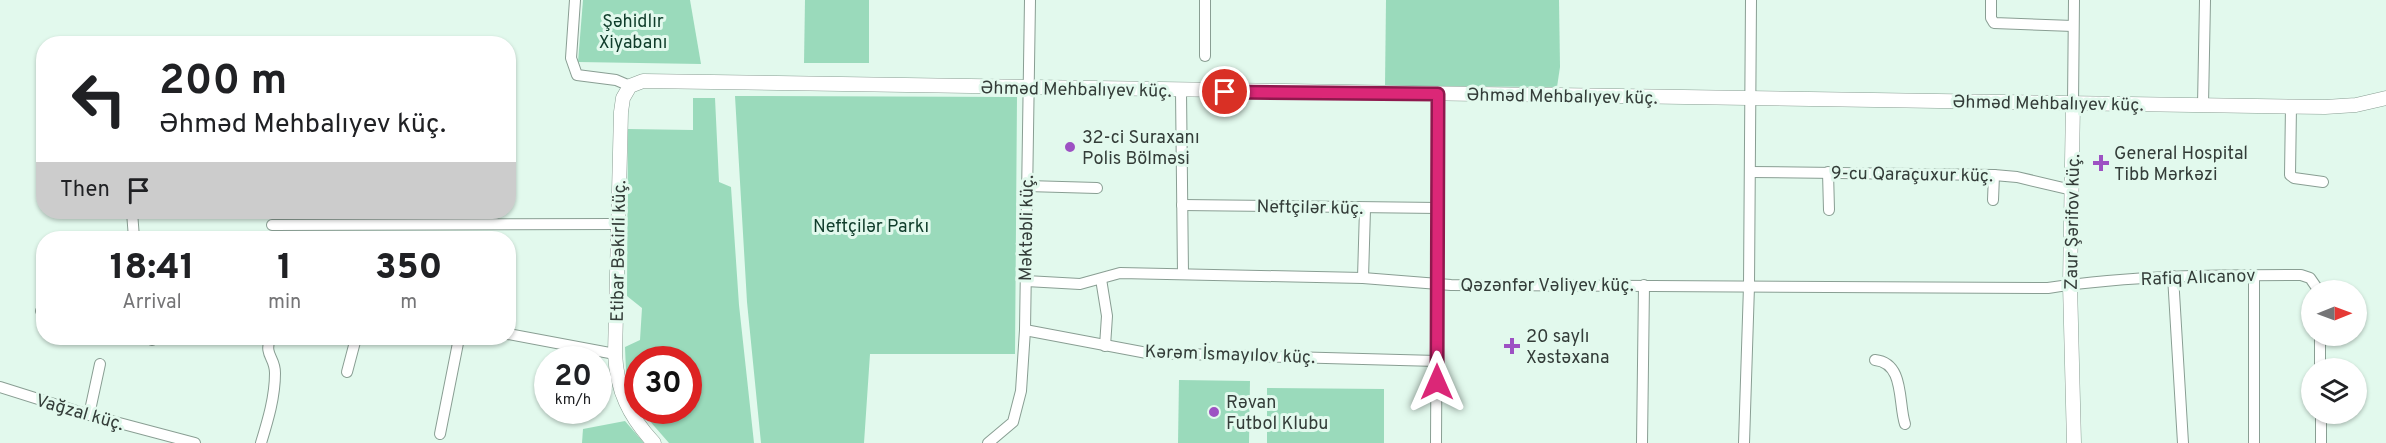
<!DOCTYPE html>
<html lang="en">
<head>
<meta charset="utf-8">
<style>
	:root { --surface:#fff; --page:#f6f6f6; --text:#202124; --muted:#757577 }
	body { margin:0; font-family:Overpass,sans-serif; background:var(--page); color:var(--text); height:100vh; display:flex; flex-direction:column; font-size:22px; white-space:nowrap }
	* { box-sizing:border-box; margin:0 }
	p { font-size:20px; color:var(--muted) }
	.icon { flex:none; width:33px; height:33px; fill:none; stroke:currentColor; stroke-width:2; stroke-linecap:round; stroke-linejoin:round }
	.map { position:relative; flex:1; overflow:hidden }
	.details { position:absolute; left:36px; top:231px; width:480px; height:114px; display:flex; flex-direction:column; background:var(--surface); border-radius:24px; box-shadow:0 2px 4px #0004 }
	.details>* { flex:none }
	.top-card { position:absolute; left:36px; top:36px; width:480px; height:183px; border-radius:24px; box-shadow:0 2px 4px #0004; background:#fff; color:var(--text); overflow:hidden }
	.needle { width:39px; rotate:89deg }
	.fabs { position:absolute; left:2301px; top:280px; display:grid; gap:12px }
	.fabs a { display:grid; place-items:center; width:66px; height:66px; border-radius:50%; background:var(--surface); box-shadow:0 2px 4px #0004; font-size:30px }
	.speed { position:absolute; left:534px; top:346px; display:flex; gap:12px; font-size:30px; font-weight:700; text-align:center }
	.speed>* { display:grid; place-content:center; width:78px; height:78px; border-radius:50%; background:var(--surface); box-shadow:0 2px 4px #0004; line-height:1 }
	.speed small { font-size:15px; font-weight:400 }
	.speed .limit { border:9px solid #d22; background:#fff; color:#111 }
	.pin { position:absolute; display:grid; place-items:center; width:51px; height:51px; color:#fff; margin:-26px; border:3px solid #fff; border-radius:50%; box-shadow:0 2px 6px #0007 }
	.me { position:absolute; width:66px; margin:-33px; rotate:0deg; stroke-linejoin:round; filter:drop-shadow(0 0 4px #0008) }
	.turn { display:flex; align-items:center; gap:21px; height:126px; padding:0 24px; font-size:27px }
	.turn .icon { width:78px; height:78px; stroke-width:2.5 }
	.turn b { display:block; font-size:42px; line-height:51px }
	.then { display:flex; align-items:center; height:57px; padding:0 24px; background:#0003; gap:12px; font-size:22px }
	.eta { display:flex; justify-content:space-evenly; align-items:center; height:102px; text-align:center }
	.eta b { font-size:36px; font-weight:800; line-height:42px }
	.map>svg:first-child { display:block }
</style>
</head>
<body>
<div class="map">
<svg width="2386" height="443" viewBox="0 0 2386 443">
	<rect width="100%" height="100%" fill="#e2f9ed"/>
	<!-- green -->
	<g fill="#9adabb">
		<path d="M583,0H690L701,64L578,62Z"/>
		<path d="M805,0H869V63H804Z"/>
		<path d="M1386,0H1559L1560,67L1557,87L1385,86Z"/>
		<path d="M735,96L1017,97L1015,354H870L864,443H761L747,302Z"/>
		<path d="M693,98H715L719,182L731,187L739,305L754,443H669L641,411H688V360H638L637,404L626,371L625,347L640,340L642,308L627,296L628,129L693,130Z"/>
		<path d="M1179,380L1250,381L1249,443H1178Z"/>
		<path d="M1267,388L1384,389V443H1267Z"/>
		<path d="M625,421L644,443H582L583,429Z"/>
	</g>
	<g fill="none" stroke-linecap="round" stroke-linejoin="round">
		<defs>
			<g id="street">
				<path d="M575,0L571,58L577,75L616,80L630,86"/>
				<path d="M1991,0V18L1994,23L2073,26"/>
				<path d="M1205,56V0"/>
				<path d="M1181,91L1183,274"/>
				<path d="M2073,103L2074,0"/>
				<path d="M2203,105L2205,0"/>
				<path d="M2291,106L2290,175L2294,178L2323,182"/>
				<path d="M1750,172L1994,175L2017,177L2072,190"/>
				<path d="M1828,172L1829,210"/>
				<path d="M1027,186L1097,188"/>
				<path d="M1993,200L1994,175"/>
				<path d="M1182,205L1439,208"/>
				<path d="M132,212L134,238"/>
				<path d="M272,225L619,224"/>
				<path d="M2254,275V443"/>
				<path d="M2173,276L2183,443"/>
				<path d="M1363,278L1365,209"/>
				<path d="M1101,279L1107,316L1105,346"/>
				<path d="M1026,281L1080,284L1120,273L1363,278L1451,285L2048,288C2132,275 2216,275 2301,275L2310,278L2319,291"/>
				<path d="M41,311H44"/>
				<path d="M1025,330L1147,353L1437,361"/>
				<path d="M508,334L615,354"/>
				<path d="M2320,336V369"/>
				<path d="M152,340L154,338"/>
				<path d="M1875,360C1905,363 1898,403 1905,424"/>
				<path d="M347,372L356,338"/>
				<path d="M0,387L89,415L195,443"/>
				<path d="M2321,414V443"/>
				<path d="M89,415L100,364"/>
				<path d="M440,434L459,338"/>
				<path d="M261,443C268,420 275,397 275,373C275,357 264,356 270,338"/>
				<path d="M988,443L1013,422L1021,391L1025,330L1030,0"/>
				<path d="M1436,443L1438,94"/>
				<path d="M1642,443L1644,285"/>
				<path d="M1744,443L1749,286L1751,0"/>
			</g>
			<g id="secondary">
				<path d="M2073,103L2070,284L2074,443"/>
				<path d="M654,443C629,416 617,391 615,354L621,112L623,98L630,86L643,81L2325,107L2356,105L2386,98"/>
			</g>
		</defs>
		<!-- street casing -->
		<use href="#street" stroke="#899e93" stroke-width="12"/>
		<!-- secondary casing -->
		<use href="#secondary" stroke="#899e93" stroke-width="15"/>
		<!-- street -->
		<use href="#street" stroke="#fff" stroke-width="10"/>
		<!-- secondary -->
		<use href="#secondary" stroke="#fff" stroke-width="14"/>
	</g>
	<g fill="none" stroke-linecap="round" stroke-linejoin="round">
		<defs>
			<path id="route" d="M1225,92L1438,94L1437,382"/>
		</defs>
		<!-- route casing -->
		<use href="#route" stroke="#8e194d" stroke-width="15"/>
		<!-- route -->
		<use href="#route" stroke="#db2777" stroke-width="10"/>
	</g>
	<!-- markers -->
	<g fill="#9d51c3" stroke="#e2f9ed" stroke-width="2">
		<circle cx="1070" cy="147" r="6"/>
		<path d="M2098 154h6v6h6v6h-6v6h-6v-6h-6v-6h6z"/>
		<path d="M1509 337h6v6h6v6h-6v6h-6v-6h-6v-6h6z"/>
		<circle cx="1214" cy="412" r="6"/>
	</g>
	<g text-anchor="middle" stroke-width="6" stroke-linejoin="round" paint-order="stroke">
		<!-- park labels -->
		<g font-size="18" fill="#103d2b" stroke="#e2f9ed">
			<text x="633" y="27">Şəhidlır<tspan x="633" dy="21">Xiyabanı</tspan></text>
			<text x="871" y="232">Neftçilər Parkı</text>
		</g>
		<!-- street labels -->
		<g font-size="18" fill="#343d39" stroke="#e2f9ed">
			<text transform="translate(1076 89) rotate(1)" y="6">Əhməd Mehbalıyev küç.</text>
			<text transform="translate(1562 96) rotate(1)" y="6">Əhməd Mehbalıyev küç.</text>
			<text transform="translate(2048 103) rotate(1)" y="6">Əhməd Mehbalıyev küç.</text>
			<text transform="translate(1912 174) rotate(1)" y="6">9-cu Qaraçuxur küç.</text>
			<text transform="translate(1310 207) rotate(1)" y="6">Neftçilər küç.</text>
			<text transform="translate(2072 222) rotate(-89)" y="6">Zaur Şərifov küç.</text>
			<text transform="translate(1026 228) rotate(-89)" y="6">Məktəbli küç.</text>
			<text transform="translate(618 251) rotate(-89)" y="6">Etibar Bəkirli küç.</text>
			<text transform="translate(2198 277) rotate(-2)" y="6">Rafiq Alıcanov</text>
			<text x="1547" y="291">Qəzənfər Vəliyev küç.</text>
			<text transform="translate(1230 354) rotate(2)" y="6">Kərəm İsmayılov küç.</text>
			<text transform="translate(80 412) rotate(16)" y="6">Vağzal küç.</text>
		</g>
		<!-- poi labels -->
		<g font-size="18" fill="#343d39" stroke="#e2f9ed" text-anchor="start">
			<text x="1082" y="143">32-ci Suraxanı<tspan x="1082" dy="21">Polis Bölməsi</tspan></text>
			<text x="2114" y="159">General Hospital<tspan x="2114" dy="21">Tibb Mərkəzi</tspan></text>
			<text x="1526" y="342">20 saylı<tspan x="1526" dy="21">Xəstəxana</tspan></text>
			<text x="1226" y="408">Rəvan<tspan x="1226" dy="21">Futbol Klubu</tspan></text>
		</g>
	</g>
</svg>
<div class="fabs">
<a><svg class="needle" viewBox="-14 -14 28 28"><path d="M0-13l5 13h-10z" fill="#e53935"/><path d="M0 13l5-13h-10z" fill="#757577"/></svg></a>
<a><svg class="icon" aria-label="layers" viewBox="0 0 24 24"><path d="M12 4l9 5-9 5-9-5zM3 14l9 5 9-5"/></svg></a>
</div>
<div class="speed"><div>20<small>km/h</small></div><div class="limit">30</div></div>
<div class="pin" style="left:1225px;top:92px;background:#d93025"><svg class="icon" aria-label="arrive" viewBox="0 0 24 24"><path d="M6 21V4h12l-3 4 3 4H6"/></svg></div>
<svg class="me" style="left:1437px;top:382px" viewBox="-20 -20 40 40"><path d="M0-17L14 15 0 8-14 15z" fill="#db2777" stroke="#fff" stroke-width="4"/></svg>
<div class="top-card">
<div class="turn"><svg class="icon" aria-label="left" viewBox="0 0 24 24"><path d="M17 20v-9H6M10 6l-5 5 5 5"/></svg><div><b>200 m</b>Əhməd Mehbalıyev küç.</div></div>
<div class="then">Then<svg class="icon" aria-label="arrive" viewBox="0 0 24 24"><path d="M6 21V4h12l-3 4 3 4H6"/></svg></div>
</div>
<section class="details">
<div class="eta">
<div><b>18:41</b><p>Arrival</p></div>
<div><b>1</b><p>min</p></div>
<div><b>350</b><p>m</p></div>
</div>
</section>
</div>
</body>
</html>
